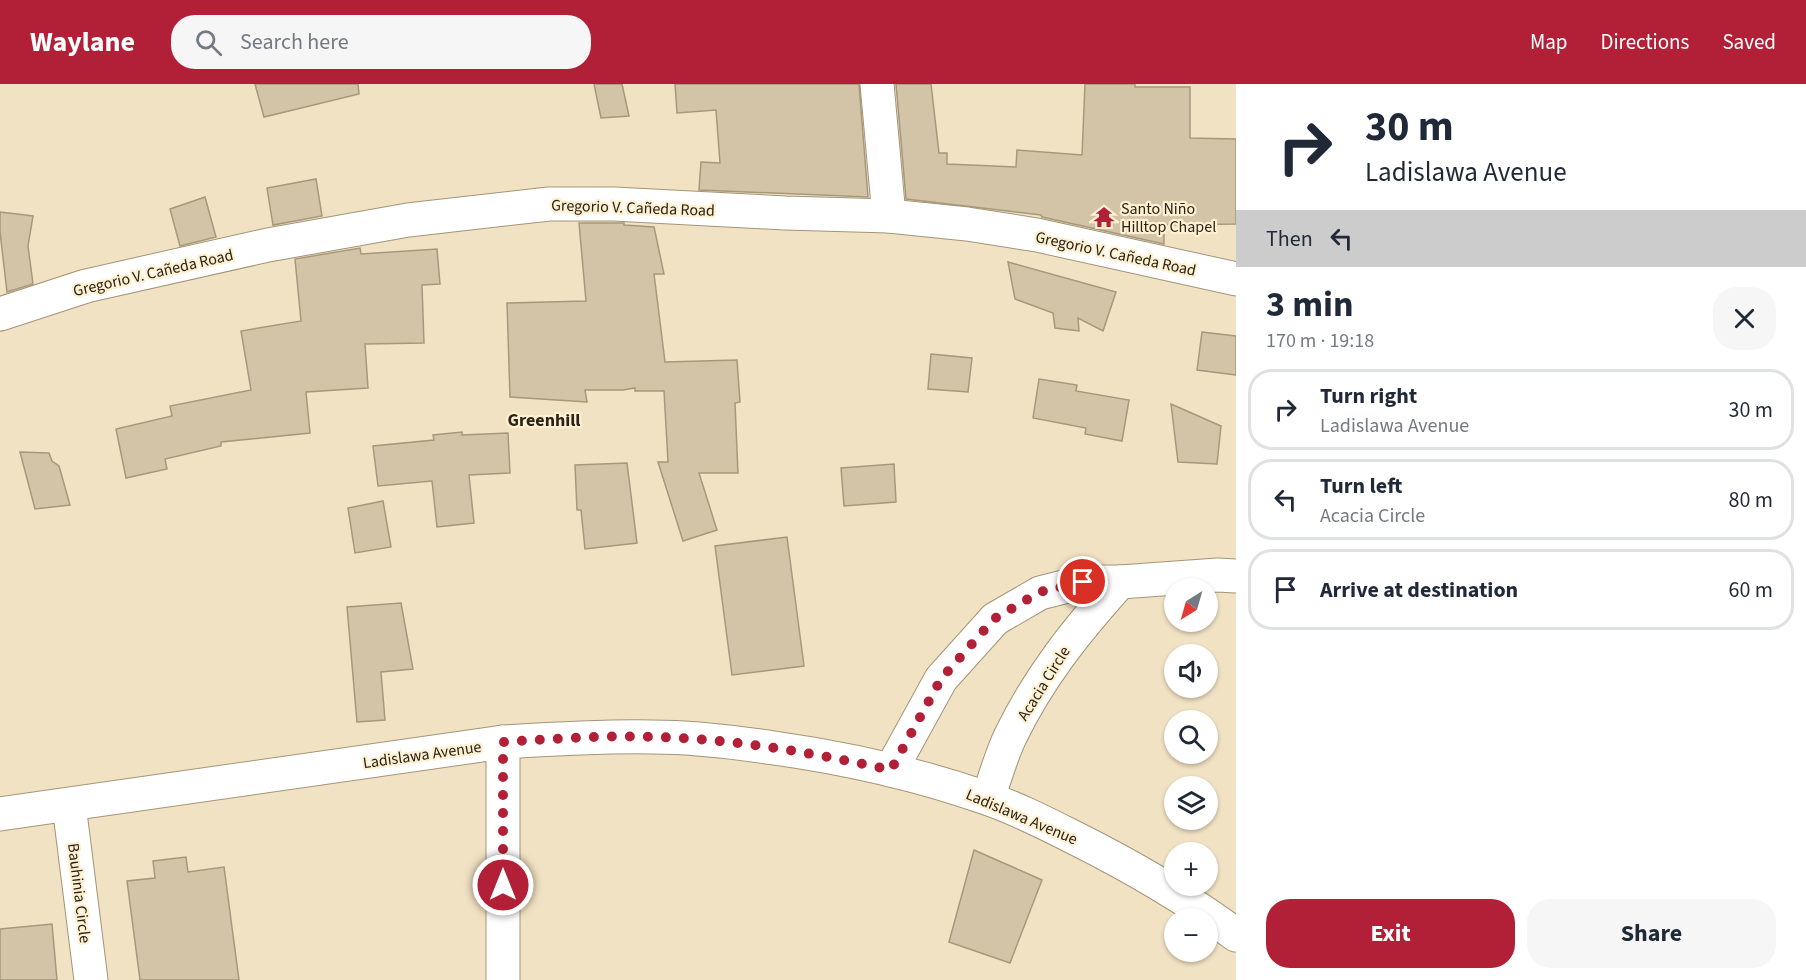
<!DOCTYPE html>
<html lang="en">
<head>
<meta charset="utf-8">
<style>
	:root { --surface:#fff; --page:#f6f6f7; --text:#1f2937; --muted:#747a83; --line:#e0e1e3; --accent:#b22038 }
	body { margin:0; font-family:"Source Sans 3",sans-serif; background:var(--page); color:var(--text); height:100vh; display:flex; flex-direction:column; font-size:22px; white-space:nowrap }
	* { box-sizing:border-box; margin:0 }
	p { font-size:20px; color:var(--muted) }
	.icon { flex:none; width:33px; height:33px; fill:none; stroke:currentColor; stroke-width:2; stroke-linecap:round; stroke-linejoin:round }
	.map { position:relative; flex:1; overflow:hidden }
	.drawer { display:flex; flex-direction:column; background:var(--surface); width:570px }
	.drawer>* { flex:none }
	.banner { background:#fff; color:var(--text); overflow:hidden }
	.needle { width:39px; rotate:217deg }
	.controls { position:absolute; left:1164px; top:494px; display:grid; gap:12px }
	.controls a { display:grid; place-items:center; width:54px; height:54px; border-radius:50%; background:var(--surface); box-shadow:0 2px 4px #0004; font-size:30px }
	.pin { position:absolute; display:grid; place-items:center; width:51px; height:51px; color:#fff; margin:-26px; border:3px solid #fff; border-radius:50%; box-shadow:0 2px 6px #0007 }
	.me { position:absolute; width:66px; margin:-33px; rotate:0deg; stroke-linejoin:round; filter:drop-shadow(0 0 4px #0008) }
	.turn { display:flex; align-items:center; gap:21px; height:126px; padding:0 30px; font-size:27px }
	.turn .icon { width:78px; height:78px; stroke-width:2.5 }
	.turn b { display:block; font-size:42px; line-height:51px }
	.then { display:flex; align-items:center; height:57px; padding:0 30px; background:#0003; gap:12px; font-size:22px }
	.round { display:grid; place-items:center; flex:none; width:63px; height:63px; border-radius:24px; background:var(--page) }
	.overview { display:flex; align-items:center; justify-content:space-between; height:102px; padding:0 30px }
	h1 { font-size:36px; font-weight:700; line-height:45px }
	.button { display:flex; gap:12px; margin-top:auto; padding:12px 30px }
	.button a { flex:1; height:69px; border-radius:24px; background:var(--accent); color:#fff; font-size:24px; font-weight:700; line-height:69px; text-align:center }
	.button a+a { background:var(--page); color:var(--text) }
	ul { padding:0; list-style:none }
	li { display:flex; align-items:center; gap:18px; height:81px; margin:0 12px 9px; padding:0 18px; border:3px solid var(--line); border-radius:24px }
	li div { flex:1 }
	li b { display:block; font-size:22px }
	li em { font-style:normal }
	header { display:flex; align-items:center; gap:36px; box-sizing:border-box; height:84px; padding:0 30px; background:var(--accent); color:#fff }
	header strong { font-size:28px }
	nav { display:flex; gap:33px; margin-inline-start:auto; font-size:21px }
	.search { width:420px; height:54px; background:var(--page); display:flex; align-items:center; gap:15px; box-sizing:border-box; padding:0 21px; border-radius:24px; color:var(--muted); font-size:22px }
	main { display:flex; flex:1; min-height:0 }
	.map>svg:first-child { display:block }
</style>
</head>
<body>
<header>
<strong>Waylane</strong>
<div class="search"><svg class="icon" aria-label="search" viewBox="0 0 24 24"><circle cx="10" cy="10" r="6"/><path d="M15 15l6 6"/></svg>Search here</div>
<nav><a>Map</a><a>Directions</a><a>Saved</a></nav>
</header>
<main>
<div class="map">
<svg width="1236" height="896" viewBox="0 0 1236 896">
	<rect width="100%" height="100%" fill="#f2e2c4"/>
	<!-- building -->
	<g fill="#d3c4a7" stroke="#a6987b" stroke-width="1.5">
		<path d="M255,0H358L359,10L264,33Z"/>
		<path d="M594,0H622L629,32L601,34Z"/>
		<path d="M675,0H859L868,113L699,106L701,78L720,79L716,26L677,29Z"/>
		<path d="M896,0H931L939,69H947V80L1016,83L1017,66L1082,71L1085,0H1135V3H1190V54L1236,55V140L1164,141V160L1042,133L1041,131L906,115Z"/>
		<path d="M316,95L322,132L273,141L267,104Z"/>
		<path d="M205,113L216,153L180,162L170,125Z"/>
		<path d="M0,128L33,132L28,162L33,200L7,208L0,148Z"/>
		<path d="M579,139H624V141L654,143L664,190H654L665,278L737,276L740,318L735,319L738,389H699L717,446L683,457L658,378H668L664,307H635V304L623,306H585L587,318L510,313L507,219L586,217Z"/>
		<path d="M360,164L361,170L437,165L440,200L422,201L424,259L365,260L368,304L306,308L310,349L221,358V362L165,375L167,385L126,394L116,345L172,332L170,322L251,306L241,247L301,237L295,175Z"/>
		<path d="M1008,178L1116,208L1103,247L1078,234L1079,247L1055,244L1053,229L1015,215Z"/>
		<path d="M1202,248L1236,252V291L1197,286Z"/>
		<path d="M931,270L972,274L968,308L928,305Z"/>
		<path d="M1039,295L1077,301L1076,307L1129,316L1122,357L1085,350L1086,344L1033,334Z"/>
		<path d="M1171,320L1221,342L1217,380L1178,378Z"/>
		<path d="M462,348V351L508,349L510,389L469,391L474,439L437,443L432,397L378,402L373,362L434,356L433,351Z"/>
		<path d="M20,368L49,369L52,377L59,382L70,421L35,425Z"/>
		<path d="M627,379L637,459L585,465L581,426H577L575,381Z"/>
		<path d="M894,380L896,418L844,422L841,384Z"/>
		<path d="M383,417L391,463L355,469L348,424Z"/>
		<path d="M787,453L804,582L732,591L715,462Z"/>
		<path d="M401,519L413,585L381,588L385,636L357,638L347,523Z"/>
		<path d="M974,766L1042,796L1010,879L949,858Z"/>
		<path d="M186,773L188,788L224,783L239,896H140L127,797L155,794L153,777Z"/>
		<path d="M52,840L57,896H0V845Z"/>
	</g>
	<g fill="none" stroke-linecap="round" stroke-linejoin="round">
		<defs>
			<g id="minor">
				<path d="M877,0L889,132"/>
				<path d="M0,230L86,202L268,161L408,136L549,120H614L785,129L889,132L967,140L1037,151L1236,195"/>
				<path d="M503,658V896"/>
				<path d="M891,686L941,595L995,535L1040,509L1083,498H1120L1218,491L1236,492"/>
				<path d="M988,714C995,694 1001,672 1010,653C1039,593 1076,547 1120,498"/>
				<path d="M69,721L91,896"/>
				<path d="M0,730L503,658C553,655 602,652 652,653C693,653 734,658 774,664C846,674 917,690 986,714C1016,724 1045,739 1073,753C1129,781 1185,813 1236,851"/>
			</g>
		</defs>
		<!-- minor casing -->
		<use href="#minor" stroke="#a39578" stroke-width="35"/>
		<!-- minor -->
		<use href="#minor" stroke="#fff" stroke-width="33"/>
	</g>
	<g fill="none" stroke-linecap="round" stroke-linejoin="round">
		<!-- route -->
		<path stroke="#b22038" stroke-width="10" stroke-dasharray="0 18" d="M503,801V658C553,655 604,651 655,653C735,655 813,669 891,686L941,595L994,535L1040,508L1083,498"/>
	</g>
	<!-- icons -->
	<defs>
		<symbol id="temple-bare" viewBox="-9 -9 18 18"><path d="M0-6L5-2H3V0L6.5 2.5H4V6H1.5V3h-3V6H-4V2.5H-6.5L-3 0V-2H-5Z" fill="#b22038" stroke="#fff0d1" stroke-width="2.5" paint-order="stroke"/></symbol>
	</defs>
	<g fill-rule="evenodd">
		<use href="#temple-bare" x="1089" y="118" width="30" height="30"/>
	</g>
	<g text-anchor="middle" stroke-width="4.5" stroke-linejoin="round" paint-order="stroke">
		<!-- street labels -->
		<g font-size="16" fill="#292318" stroke="#fff0d1">
			<text transform="translate(633 123) rotate(2)" y="6">Gregorio V. Cañeda Road</text>
			<text transform="translate(1116 169) rotate(12)" y="6">Gregorio V. Cañeda Road</text>
			<text transform="translate(153 188) rotate(-13)" y="6">Gregorio V. Cañeda Road</text>
			<text transform="translate(1043 599) rotate(-58)" y="6">Acacia Circle</text>
			<text transform="translate(422 670) rotate(-8)" y="6">Ladislawa Avenue</text>
			<text transform="translate(1022 732) rotate(23)" y="6">Ladislawa Avenue</text>
			<text transform="translate(80 809) rotate(83)" y="6">Bauhinia Circle</text>
		</g>
		<!-- poi labels -->
		<g font-size="16" fill="#292318" stroke="#fff0d1" text-anchor="start">
			<text x="1121" y="130">Santo Niño<tspan x="1121" dy="18">Hilltop Chapel</tspan></text>
		</g>
		<!-- neighbourhood labels -->
		<g font-size="18" font-weight="bold" fill="#292318" stroke="#fff0d1">
			<text x="544" y="342">Greenhill</text>
		</g>
	</g>
</svg>
<div class="controls">
<a><svg class="needle" viewBox="-14 -14 28 28"><path d="M0-13l5 13h-10z" fill="#e53935"/><path d="M0 13l5-13h-10z" fill="#747a83"/></svg></a>
<a><svg class="icon" aria-label="sound" viewBox="0 0 24 24"><path d="M4 9h4l5-4v14l-5-4H4zM17 9q2 3 0 6"/></svg></a>
<a><svg class="icon" aria-label="search" viewBox="0 0 24 24"><circle cx="10" cy="10" r="6"/><path d="M15 15l6 6"/></svg></a>
<a><svg class="icon" aria-label="layers" viewBox="0 0 24 24"><path d="M12 4l9 5-9 5-9-5zM3 14l9 5 9-5"/></svg></a>
<a>+</a>
<a>−</a>
</div>
<div class="pin" style="left:1083px;top:498px;background:#d93025"><svg class="icon" aria-label="arrive" viewBox="0 0 24 24"><path d="M6 21V4h12l-3 4 3 4H6"/></svg></div>
<svg class="me" style="left:503px;top:801px" viewBox="-20 -20 40 40"><circle r="17" fill="#b22038" stroke="#fff" stroke-width="3"/><path d="M0-11L8 9 0 5-8 9z" fill="#fff"/></svg>
</div>
<section class="drawer">
<div class="banner">
<div class="turn"><svg class="icon" aria-label="right" viewBox="0 0 24 24"><path d="M7 20v-9h11M14 6l5 5-5 5"/></svg><div><b>30 m</b>Ladislawa Avenue</div></div>
<div class="then">Then<svg class="icon" aria-label="left" viewBox="0 0 24 24"><path d="M17 20v-9H6M10 6l-5 5 5 5"/></svg></div>
</div>
<div class="overview"><div><h1>3 min</h1><p>170 m · 19:18</p></div><a class="round"><svg class="icon" aria-label="close" viewBox="0 0 24 24"><path d="M6 6l12 12M18 6L6 18"/></svg></a></div>
<ul>
<li><svg class="icon" aria-label="right" viewBox="0 0 24 24"><path d="M7 20v-9h11M14 6l5 5-5 5"/></svg><div><b>Turn right</b><p>Ladislawa Avenue</p></div><em>30 m</em></li>
<li><svg class="icon" aria-label="left" viewBox="0 0 24 24"><path d="M17 20v-9H6M10 6l-5 5 5 5"/></svg><div><b>Turn left</b><p>Acacia Circle</p></div><em>80 m</em></li>
<li><svg class="icon" aria-label="arrive" viewBox="0 0 24 24"><path d="M6 21V4h12l-3 4 3 4H6"/></svg><div><b>Arrive at destination</b></div><em>60 m</em></li>
</ul>
<div class="button"><a>Exit</a><a>Share</a></div>
</section>
</main>
</body>
</html>
